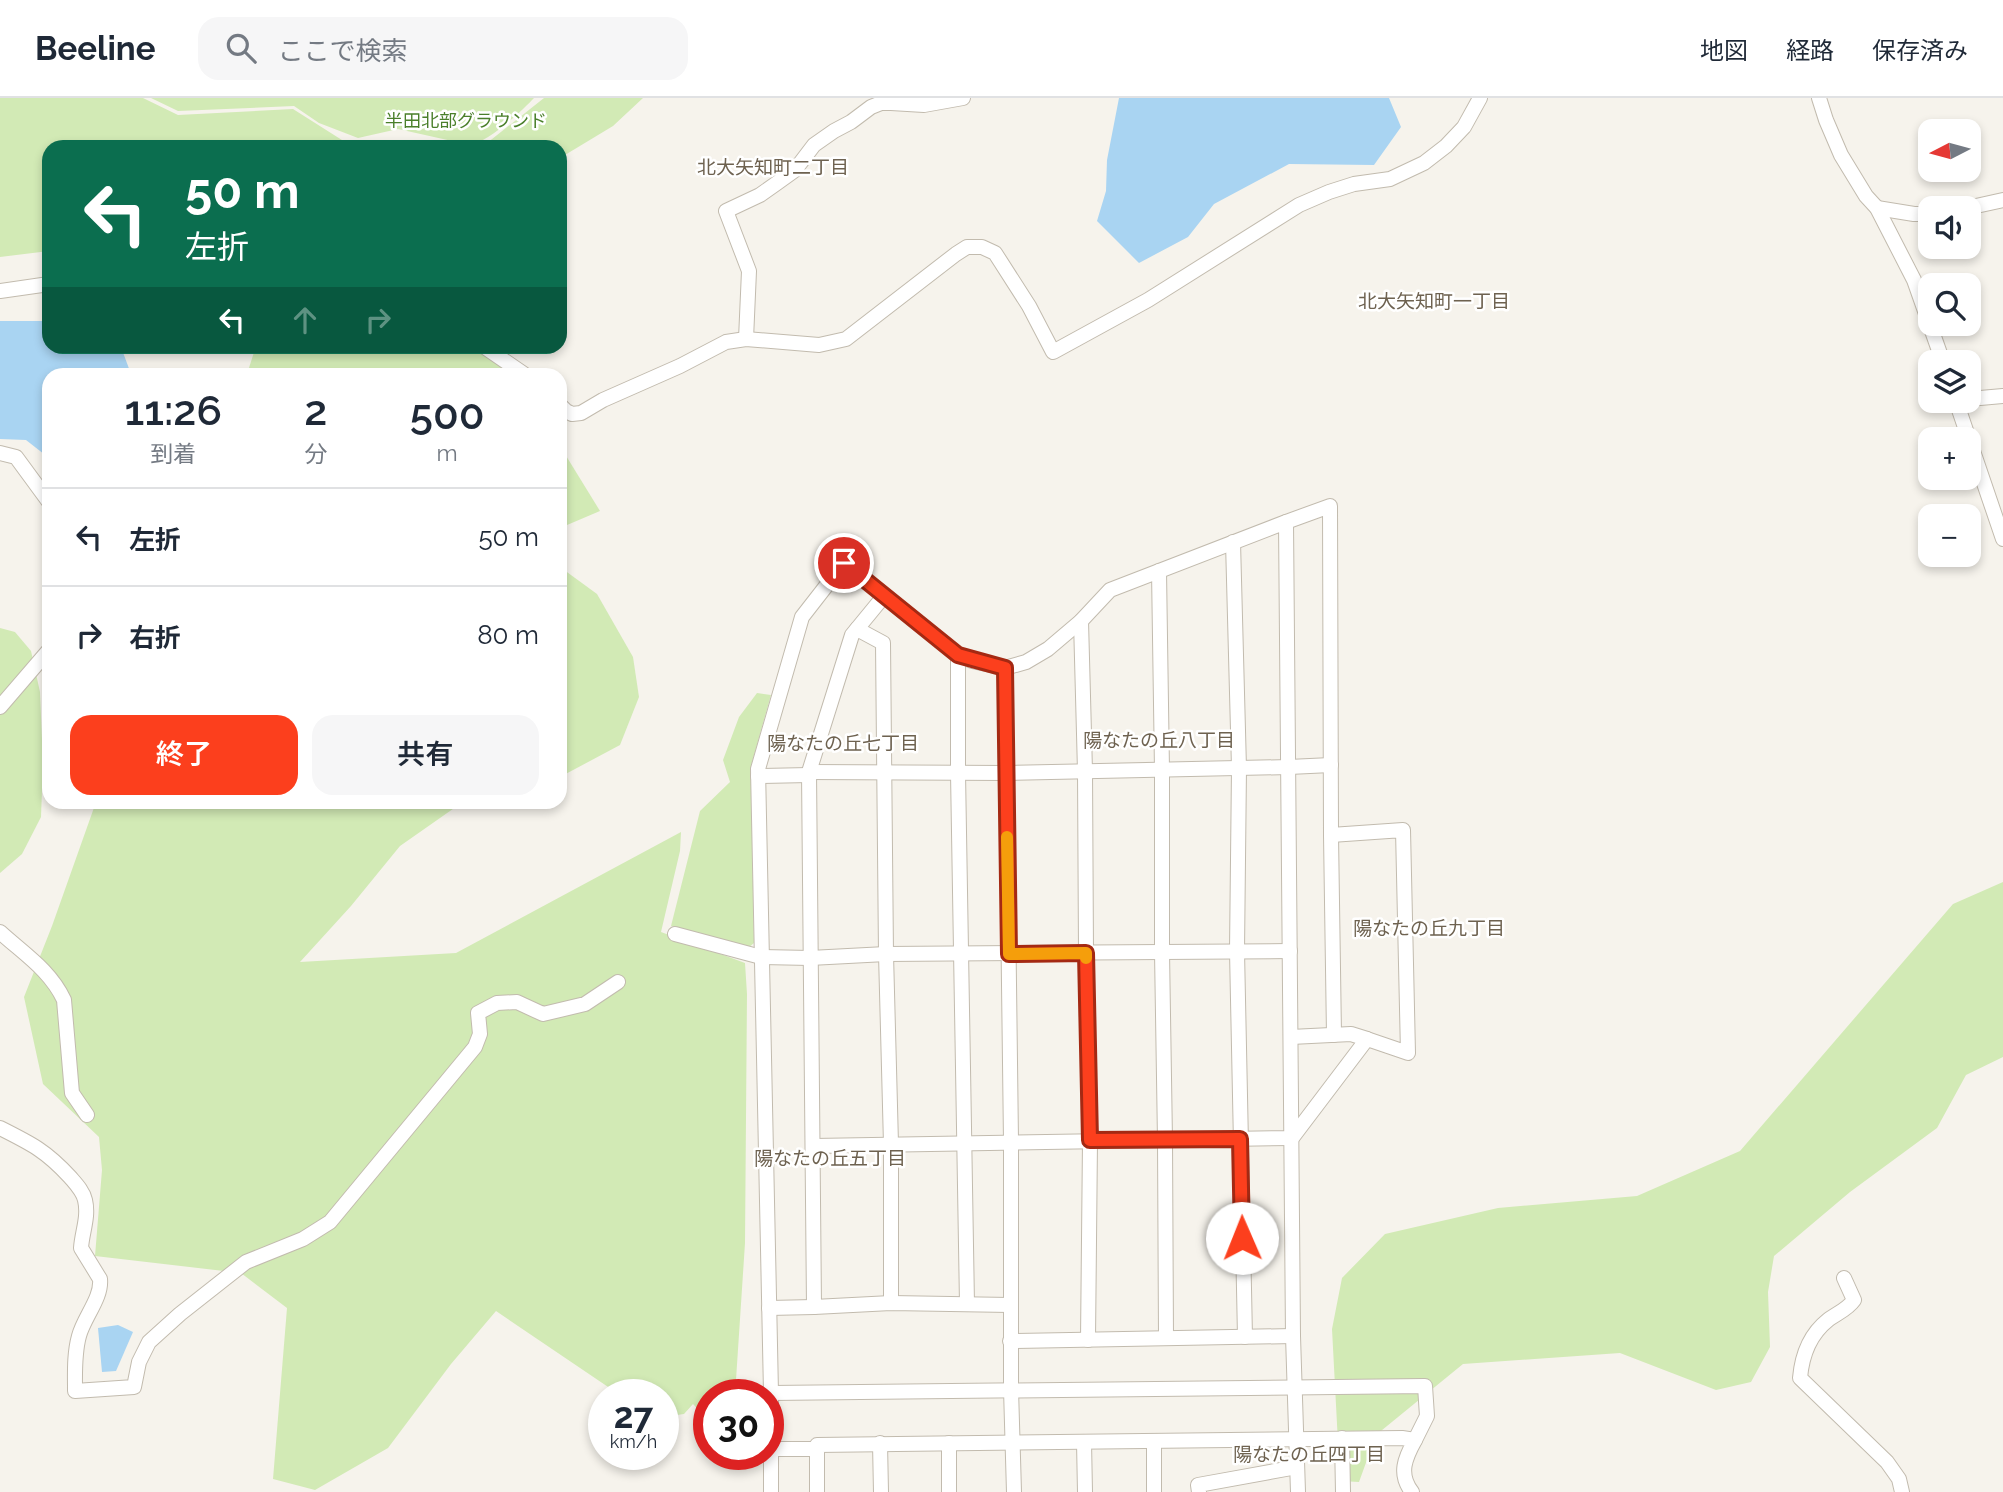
<!DOCTYPE html>
<html lang="ja">
<head>
<meta charset="utf-8">
<style>
	:root { --surface:#fff; --page:#f6f6f7; --text:#1f2937; --muted:#747a83; --line:#e0e1e3; --accent:#fc3f1d }
	body { margin:0; font-family:Raleway,"Noto Sans JP",sans-serif; background:var(--page); color:var(--text); height:100vh; display:flex; flex-direction:column; font-size:26px; white-space:nowrap }
	* { box-sizing:border-box; margin:0 }
	p { font-size:23px; color:var(--muted) }
	.icon { flex:none; width:38px; height:38px; fill:none; stroke:currentColor; stroke-width:2; stroke-linecap:round; stroke-linejoin:round }
	.map { position:relative; flex:1; overflow:hidden }
	.side { position:absolute; left:42px; top:270px; width:525px; height:441px; display:flex; flex-direction:column; background:var(--surface); border-radius:21px; box-shadow:0 4px 10px #0003 }
	.side>* { flex:none }
	.guide { position:absolute; left:42px; top:42px; width:525px; height:214px; border-radius:21px; box-shadow:0 4px 10px #0003; background:#0b6e4f; color:#fff; overflow:hidden }
	.needle { width:46px; rotate:264deg }
	.tools { position:absolute; left:1918px; top:21px; display:grid; gap:14px }
	.tools a { display:grid; place-items:center; width:63px; height:63px; border-radius:14px; background:var(--surface); box-shadow:0 4px 10px #0003; font-size:35px }
	.speed { position:absolute; left:588px; top:1281px; display:flex; gap:14px; font-size:35px; font-weight:700; text-align:center }
	.speed>* { display:grid; place-content:center; width:91px; height:91px; border-radius:50%; background:var(--surface); box-shadow:0 4px 10px #0003; line-height:1 }
	.speed small { font-size:18px; font-weight:400 }
	.speed .limit { border:10px solid #d22; background:#fff; color:#111 }
	.pin { position:absolute; display:grid; place-items:center; width:60px; height:60px; color:#fff; margin:-30px; border:4px solid #fff; border-radius:50%; box-shadow:0 2px 7px #0007 }
	.me { position:absolute; width:77px; margin:-38px; rotate:359deg; stroke-linejoin:round; filter:drop-shadow(0 0 5px #0008) }
	.turn { display:flex; align-items:center; gap:24px; height:147px; padding:0 28px; font-size:32px }
	.turn .icon { width:91px; height:91px; stroke-width:2.5 }
	.turn b { display:block; font-size:49px; line-height:60px }
	.lanes { display:flex; align-items:center; height:66px; padding:0 28px; background:#0003; justify-content:center; gap:35px; direction:ltr }
	.lanes .off { opacity:.35 }
	.eta { display:flex; justify-content:space-evenly; align-items:center; height:119px; text-align:center }
	.eta b { font-size:42px; font-weight:600; line-height:49px }
	.cta { display:flex; gap:14px; margin-top:auto; padding:14px 28px }
	.cta a { flex:1; height:80px; border-radius:21px; background:var(--accent); color:#fff; font-size:28px; font-weight:600; line-height:80px; text-align:center }
	.cta a+a { background:var(--page); color:var(--text) }
	ul { padding:0; list-style:none }
	li { display:flex; align-items:center; gap:21px; height:98px; padding:0 28px; border-top:2px solid var(--line) }
	li div { flex:1 }
	li b { display:block; font-size:26px }
	li em { font-style:normal }
	header { display:flex; align-items:center; gap:42px; box-sizing:border-box; height:98px; padding:0 35px; background:var(--surface); border-bottom:2px solid var(--line) }
	header strong { font-size:33px }
	nav { display:flex; gap:38px; margin-inline-start:auto; font-size:24px }
	.search { width:490px; height:63px; background:var(--page); display:flex; align-items:center; gap:18px; box-sizing:border-box; padding:0 24px; border-radius:21px; color:var(--muted); font-size:26px }
	.map>svg:first-child { display:block }
</style>
</head>
<body>
<header>
<strong>Beeline</strong>
<div class="search"><svg class="icon" aria-label="search" viewBox="0 0 24 24"><circle cx="10" cy="10" r="6"/><path d="M15 15l6 6"/></svg>ここで検索</div>
<nav><a>地図</a><a>経路</a><a>保存済み</a></nav>
</header>
<div class="map">
<svg width="2003" height="1394" viewBox="0 0 2003 1394">
	<rect width="100%" height="100%" fill="#f6f3ec"/>
	<!-- green -->
	<g fill="#d2eab5">
		<path d="M0,0H143L178,17L293,11L353,49H49V153L0,159Z"/>
		<path d="M151,0H534C522,13 487,45 470,47L398,31L358,40L319,25L294,8L178,13Z"/>
		<path d="M544,0H643L613,28L560,60V49H482Z"/>
		<path d="M256,248L493,249L515,276H247Z"/>
		<path d="M560,348L600,413L560,430Z"/>
		<path d="M560,469L597,496L633,559L639,599L620,647L560,679Z"/>
		<path d="M0,530L15,534L31,553L40,594L43,666L41,719L22,756L0,775Z"/>
		<path d="M757,595L771,597L751,668L754,845L748,850L671,828L700,713L730,684L723,662L739,619Z"/>
		<path d="M96,704H469L460,706L400,748L351,808L300,864L456,855L681,734L680,753L661,834L745,865L747,896L745,1145L736,1282L737,1297H709V1323L693,1306L684,1316L663,1319V1297H620L496,1213L451,1266L388,1350L315,1392L273,1381L287,1210L241,1175L95,1158L102,1072L99,1039L43,986L24,899L52,828Z"/>
		<path d="M2003,784V959L1966,977L1937,1030L1850,1094L1774,1158L1768,1194L1770,1249L1751,1284L1716,1292L1620,1255L1463,1266L1376,1337L1359,1384L1340,1383L1332,1231L1342,1180L1385,1136L1498,1110L1637,1098L1740,1053L1953,806Z"/>
	</g>
	<!-- water -->
	<g fill="#a9d4f2">
		<path d="M1119,0H1389L1401,29L1374,67L1289,66L1214,106L1188,139L1139,165L1097,123L1106,93L1107,62Z"/>
		<path d="M0,223H49V248L121,249L131,276H49V360L26,342L0,341Z"/>
		<path d="M118,1227L133,1234L116,1273L102,1274L98,1230Z"/>
	</g>
	<g fill="none" stroke-linecap="round" stroke-linejoin="round">
		<defs>
			<g id="minor">
				<path d="M1819,0L1826,22L1841,57L1866,98L1877,110L1914,182L1943,264"/>
				<path d="M1877,110L1914,116H1930"/>
				<path d="M1967,110L2003,102"/>
				<path d="M0,193L49,186"/>
				<path d="M746,241L749,173L726,113L760,97L777,85L795,72L814,47L834,33L851,24L871,9L881,5H891L924,7L963,0"/>
				<path d="M483,248L524,276"/>
				<path d="M1969,301L2003,298"/>
				<path d="M1956,303L2003,441"/>
				<path d="M560,307L566,313L572,316L581,315L603,302L680,268L726,244L746,241L819,247L846,241L956,156L967,149H982L995,155L1029,208L1053,254L1148,202L1299,107L1329,94L1354,86L1390,81L1424,65L1446,48L1464,29L1480,0"/>
				<path d="M0,355L16,359L49,404"/>
				<path d="M1233,444L1239,670L1237,853L1245,1239"/>
				<path d="M1159,473L1162,672V854L1165,1042L1166,1240"/>
				<path d="M884,498L852,537L809,674L814,1209L891,1205L1010,1207"/>
				<path d="M1081,523L1085,673L1086,855L1090,1043L1088,1242"/>
				<path d="M857,531L883,545L886,856L891,1046V1205"/>
				<path d="M958,557V675L967,1206"/>
				<path d="M1005,570L1011,1043V1291L1014,1394"/>
				<path d="M0,609L49,552"/>
				<path d="M809,674L1006,675L1289,669L1331,667"/>
				<path d="M758,678L809,677"/>
				<path d="M1331,737L1334,937"/>
				<path d="M0,834C24,856 50,872 64,902L72,995L87,1017"/>
				<path d="M675,836L761,859L810,860L886,856L1290,853"/>
				<path d="M1291,939L1351,936L1367,941"/>
				<path d="M0,1030C32,1046 46,1053 70,1079C76,1086 83,1093 85,1102C89,1119 82,1134 81,1150L100,1181C102,1200 84,1219 79,1238C74,1256 75,1275 75,1293L134,1289L139,1264L149,1244L180,1216L246,1164L303,1141L330,1124L475,949L480,936L478,915L497,905L517,904L543,916L585,906L618,884"/>
				<path d="M814,1048L1292,1040L1367,941L1408,955L1403,732L1331,737L1330,408L1286,424"/>
				<path d="M1844,1180L1854,1202C1847,1212 1837,1215 1828,1222C1809,1237 1802,1257 1800,1280L1887,1364L1899,1381L1902,1394"/>
				<path d="M769,1210L814,1209"/>
				<path d="M1010,1243L1293,1238"/>
				<path d="M771,1295L1425,1288L1427,1318L1415,1342"/>
				<path d="M1342,1340L1343,1394"/>
				<path d="M1084,1344L1085,1394"/>
				<path d="M880,1345L881,1394"/>
				<path d="M949,1345V1394"/>
				<path d="M771,1351H817"/>
				<path d="M771,1394V1295L758,671L802,519L844,465L958,557L972,563L1005,570L1026,564L1048,551L1081,523L1110,492L1286,424L1293,1238L1298,1394"/>
				<path d="M817,1394V1347L1402,1340L1415,1342C1405,1360 1398,1376 1412,1394"/>
				<path d="M1154,1394V1343"/>
				<path d="M1199,1394L1198,1387L1297,1369"/>
			</g>
		</defs>
		<!-- minor casing -->
		<use href="#minor" stroke="#c2bbae" stroke-width="16"/>
		<!-- minor -->
		<use href="#minor" stroke="#fff" stroke-width="14"/>
	</g>
	<g fill="none" stroke-linecap="round" stroke-linejoin="round">
		<defs>
			<path id="route" d="M844,465L958,557L1005,570L1009,856L1086,855L1090,1042L1240,1041L1242,1140"/>
		</defs>
		<!-- route casing -->
		<use href="#route" stroke="#a42913" stroke-width="18"/>
		<!-- route -->
		<use href="#route" stroke="#fc3f1d" stroke-width="12"/>
		<!-- slow -->
		<path stroke="#f59e0b" stroke-width="12" d="M1007,739L1009,856L1086,855V860"/>
	</g>
	<g text-anchor="middle" stroke-width="5" stroke-linejoin="round" paint-order="stroke">
		<!-- park labels -->
		<g font-size="18" fill="#4a7f2a" stroke="#fff">
			<text x="466" y="29">半田北部グラウンド</text>
		</g>
		<!-- neighbourhood labels -->
		<g font-size="19" fill="#6e6250" stroke="#fff">
			<text x="773" y="76">北大矢知町二丁目</text>
			<text x="1434" y="210">北大矢知町一丁目</text>
			<text x="1159" y="649">陽なたの丘八丁目</text>
			<text x="843" y="652">陽なたの丘七丁目</text>
			<text x="1429" y="837">陽なたの丘九丁目</text>
			<text x="830" y="1067">陽なたの丘五丁目</text>
			<text x="1309" y="1363">陽なたの丘四丁目</text>
		</g>
	</g>
</svg>
<div class="tools">
<a><svg class="needle" viewBox="-14 -14 28 28"><path d="M0-13l5 13h-10z" fill="#e53935"/><path d="M0 13l5-13h-10z" fill="#747a83"/></svg></a>
<a><svg class="icon" aria-label="sound" viewBox="0 0 24 24"><path d="M4 9h4l5-4v14l-5-4H4zM17 9q2 3 0 6"/></svg></a>
<a><svg class="icon" aria-label="search" viewBox="0 0 24 24"><circle cx="10" cy="10" r="6"/><path d="M15 15l6 6"/></svg></a>
<a><svg class="icon" aria-label="layers" viewBox="0 0 24 24"><path d="M12 4l9 5-9 5-9-5zM3 14l9 5 9-5"/></svg></a>
<a>+</a>
<a>−</a>
</div>
<div class="speed"><div>27<small>km/h</small></div><div class="limit">30</div></div>
<div class="pin" style="left:844px;top:465px;background:#d93025"><svg class="icon" aria-label="arrive" viewBox="0 0 24 24"><path d="M6 21V4h12l-3 4 3 4H6"/></svg></div>
<svg class="me" style="left:1242px;top:1140px" viewBox="-20 -20 40 40"><circle r="19" fill="#fff"/><path d="M0-13L10 11 0 6-10 11z" fill="#fc3f1d"/></svg>
<div class="guide">
<div class="turn"><svg class="icon" aria-label="left" viewBox="0 0 24 24"><path d="M17 20v-9H6M10 6l-5 5 5 5"/></svg><div><b>50 m</b>左折</div></div>
<div class="lanes"><svg class="icon" aria-label="left" viewBox="0 0 24 24"><path d="M17 20v-9H6M10 6l-5 5 5 5"/></svg><svg class="icon off" aria-label="ahead" viewBox="0 0 24 24"><path d="M12 20V5M6 11l6-6 6 6"/></svg><svg class="icon off" aria-label="right" viewBox="0 0 24 24"><path d="M7 20v-9h11M14 6l5 5-5 5"/></svg></div>
</div>
<section class="side">
<div class="eta">
<div><b>11:26</b><p>到着</p></div>
<div><b>2</b><p>分</p></div>
<div><b>500</b><p>m</p></div>
</div>
<ul>
<li><svg class="icon" aria-label="left" viewBox="0 0 24 24"><path d="M17 20v-9H6M10 6l-5 5 5 5"/></svg><div><b>左折</b></div><em>50 m</em></li>
<li><svg class="icon" aria-label="right" viewBox="0 0 24 24"><path d="M7 20v-9h11M14 6l5 5-5 5"/></svg><div><b>右折</b></div><em>80 m</em></li>
</ul>
<div class="cta"><a>終了</a><a>共有</a></div>
</section>
</div>
</body>
</html>
